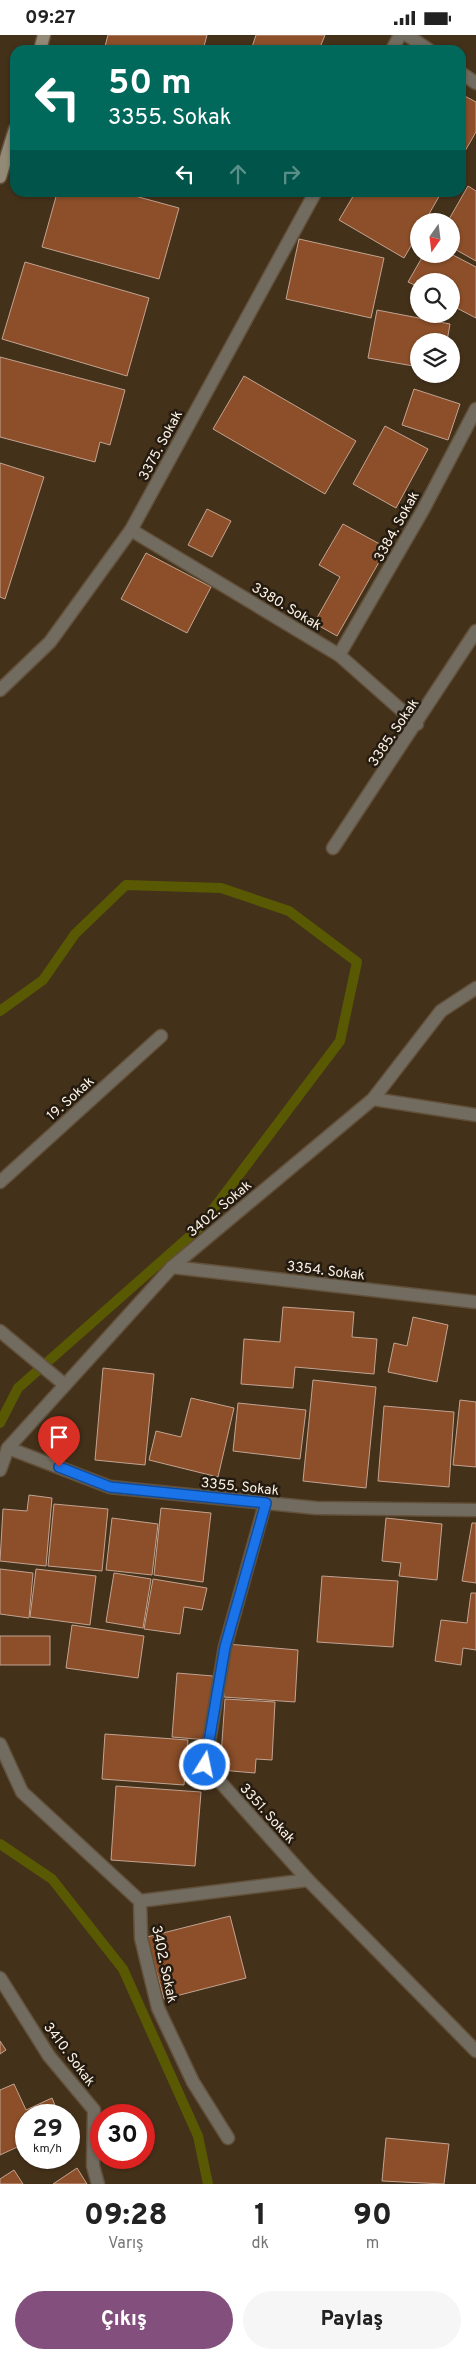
<!DOCTYPE html>
<html lang="tr">
<head>
<meta charset="utf-8">
<style>
	:root { --surface:#fff; --page:#f6f6f6; --text:#222; --muted:#767676; --accent:#834f7c }
	body { margin:0; font-family:Overpass,sans-serif; background:var(--page); color:var(--text); height:100vh; display:flex; flex-direction:column; font-size:19px; white-space:nowrap }
	* { box-sizing:border-box; margin:0 }
	p { font-size:16px; color:var(--muted) }
	.icon { flex:none; width:28px; height:28px; fill:none; stroke:currentColor; stroke-width:2; stroke-linecap:round; stroke-linejoin:round }
	.map { position:relative; height:2149px; overflow:hidden }
	.side { display:flex; flex-direction:column; background:var(--surface); flex:1 }
	.side>* { flex:none }
	.banner { position:absolute; left:10px; top:10px; width:456px; height:152px; border-radius:15px; box-shadow:0 1px 4px #0004; background:#00695c; color:#fff; overflow:hidden }
	.needle { width:32px; rotate:194deg }
	.buttons { position:absolute; left:410px; top:178px; display:grid; gap:10px }
	.buttons a { display:grid; place-items:center; width:50px; height:50px; border-radius:50%; background:var(--surface); box-shadow:0 1px 4px #0004; font-size:25px }
	.speed { position:absolute; left:15px; top:2069px; display:flex; gap:10px; font-size:25px; font-weight:700; text-align:center }
	.speed>* { display:grid; place-content:center; width:65px; height:65px; border-radius:50%; background:var(--surface); box-shadow:0 1px 4px #0004; line-height:1 }
	.speed small { font-size:12px; font-weight:400 }
	.speed .limit { border:8px solid #d22; background:#fff; color:#111 }
	.pin { position:absolute; display:grid; place-items:center; width:42px; height:42px; color:#fff; margin:-51px -21px; border-radius:50% 50% 50% 0; rotate:-45deg; box-shadow:0 0 5px #0007 }
	.pin .icon { rotate:45deg }
	.me { position:absolute; width:55px; margin:-28px; rotate:10deg; stroke-linejoin:round; filter:drop-shadow(0 0 4px #0008) }
	.turn { display:flex; align-items:center; gap:18px; height:105px; padding:0 15px; font-size:22px }
	.turn .icon { width:65px; height:65px; stroke-width:2.5 }
	.turn b { display:block; font-size:35px; line-height:42px }
	.lanes { display:flex; align-items:center; height:48px; padding:0 15px; background:#0003; justify-content:center; gap:25px; direction:ltr }
	.lanes .off { opacity:.35 }
	.eta { display:flex; justify-content:space-evenly; align-items:center; height:85px; text-align:center }
	.eta b { font-size:30px; font-weight:800; line-height:35px }
	.cta { display:flex; gap:10px; margin-top:auto; padding:10px 15px }
	.cta a { flex:1; height:58px; border-radius:30px; background:var(--accent); color:#fff; font-size:20px; font-weight:800; line-height:58px; text-align:center }
	.cta a+a { background:var(--page); color:var(--text) }
	.status { display:flex; justify-content:space-between; align-items:center; height:35px; padding:0 25px; background:var(--surface); direction:ltr }
	.status svg { height:14px; fill:currentColor }
	.map>svg:first-child { display:block }
</style>
</head>
<body>
<div class="status"><b>09:27</b><svg viewBox="0 0 49 12"><path d="M0 12V9h3v3zM5 12V6h3v6zM10 12V3h3v9zM15 12V0h3v12zM26 1h20v11H26zM47 4h2v5h-2z"/></svg></div>
<div class="map">
<svg width="476" height="2149" viewBox="0 0 476 2149">
	<rect width="100%" height="100%" fill="#44311a"/>
	<g fill="none" stroke-linecap="round" stroke-linejoin="round">
		<!-- stream -->
		<g stroke="#585902" stroke-width="10">
			<path d="M0,976L43,945L75,899L126,850L221,853L289,876L357,927L340,1006L199,1193L18,1353L0,1388"/>
			<path d="M0,1809L52,1844L123,1934L198,2101L208,2149"/>
		</g>
	</g>
	<!-- building -->
	<g fill="#8c4f29" stroke="#c2a391">
		<path d="M108,0H207L203,15H104Z"/>
		<path d="M256,0H325L319,15H251Z"/>
		<path d="M461,59L476,67V97L461,123Z"/>
		<path d="M468,151L476,156V226L451,212V186H448Z"/>
		<path d="M57,158H124L179,173L159,244L42,212Z"/>
		<path d="M355,158H441L425,186H419V197L404,223L339,185Z"/>
		<path d="M299,204L384,223L371,283L286,264Z"/>
		<path d="M424,219H451L476,232V283L451,270V246H419V252L408,247Z"/>
		<path d="M25,227L149,263L127,341L2,304Z"/>
		<path d="M377,275L450,289L447,306H419V332L368,323Z"/>
		<path d="M0,322L125,355L110,410L100,407L95,427L0,402Z"/>
		<path d="M244,341L356,406L325,459L213,394Z"/>
		<path d="M414,354L460,369L448,405L402,390Z"/>
		<path d="M385,391L428,414L396,473L353,449Z"/>
		<path d="M0,428L44,442L5,564L0,562Z"/>
		<path d="M207,474L231,486L212,522L188,510Z"/>
		<path d="M343,489L387,513L337,601L314,588L340,542L319,530Z"/>
		<path d="M146,518L211,552L187,598L121,564Z"/>
		<path d="M283,1272L354,1277L352,1302L377,1304L374,1339L295,1332L293,1353L241,1349L244,1304L280,1307Z"/>
		<path d="M413,1282L448,1290L437,1347L388,1337L394,1308L407,1311Z"/>
		<path d="M103,1333L154,1339L145,1430L95,1425Z"/>
		<path d="M313,1345L376,1352L366,1453L303,1446Z"/>
		<path d="M191,1363L234,1373L218,1442L149,1425L156,1396L181,1402Z"/>
		<path d="M460,1365L476,1367V1432L453,1430Z"/>
		<path d="M238,1368L306,1375L300,1424L233,1416Z"/>
		<path d="M384,1371L454,1377L449,1452L378,1446Z"/>
		<path d="M29,1460L52,1463L46,1531L0,1526L3,1474L27,1476Z"/>
		<path d="M54,1469L108,1474L102,1536L48,1531Z"/>
		<path d="M161,1473L211,1478L203,1547L154,1540Z"/>
		<path d="M112,1483L158,1489L152,1540L106,1535Z"/>
		<path d="M386,1483L442,1489L437,1545L399,1541L401,1528L382,1526Z"/>
		<path d="M472,1488H476V1548L462,1546Z"/>
		<path d="M0,1534L33,1538L29,1583L0,1579Z"/>
		<path d="M36,1534L96,1541L90,1590L30,1582Z"/>
		<path d="M114,1538L151,1544L143,1593L106,1587Z"/>
		<path d="M322,1541L398,1546L393,1612L317,1607Z"/>
		<path d="M153,1544L207,1553L202,1575L184,1572L180,1599L144,1594Z"/>
		<path d="M471,1558H476V1615L463,1613L461,1630L435,1626L441,1585L467,1588Z"/>
		<path d="M72,1590L144,1601L138,1643L66,1633Z"/>
		<rect x="0" y="1601" width="50" height="29"/>
		<path d="M227,1609L298,1615L295,1667L224,1662Z"/>
		<path d="M177,1638L213,1641L208,1705L172,1702Z"/>
		<path d="M225,1664L275,1667L272,1725L256,1724L255,1738L220,1735Z"/>
		<path d="M105,1699L188,1705L184,1750L102,1744Z"/>
		<path d="M116,1751L201,1757L195,1831L111,1825Z"/>
		<path d="M230,1881L246,1943L164,1964L147,1902Z"/>
		<path d="M0,2006L6,2015L0,2019Z"/>
		<path d="M14,2049L26,2075L52,2063L59,2080H26V2108L0,2120V2055Z"/>
		<path d="M386,2103L449,2109L444,2149L382,2146Z"/>
		<path d="M77,2133L87,2149H53Z"/>
		<path d="M14,2135L23,2149H0V2144Z"/>
	</g>
	<g fill="none" stroke-linecap="round" stroke-linejoin="round">
		<defs>
			<g id="street">
				<path d="M407,0L429,15"/>
				<path d="M392,15L400,0"/>
				<path d="M461,38L476,48"/>
				<path d="M131,495L339,620L417,689"/>
				<path d="M339,620L423,475L476,374"/>
				<path d="M0,655L50,607L131,495L315,158"/>
				<path d="M333,813L476,596"/>
				<path d="M373,1064L476,1080"/>
				<path d="M0,1147L161,1001"/>
				<path d="M172,1232L476,1267"/>
				<path d="M0,1296L65,1350"/>
				<path d="M8,1413L110,1452L316,1473L476,1475"/>
				<path d="M0,1435L8,1413L172,1232L373,1064L441,976L476,953"/>
				<path d="M265,1469L225,1612L205,1730L308,1845L476,2016"/>
				<path d="M0,1709L22,1757L140,1866L141,1903L158,1973L193,2047L228,2103"/>
				<path d="M140,1866L308,1845"/>
				<path d="M0,1943L49,2021L94,2075L93,2131L98,2149"/>
			</g>
			<g id="secondary">
				<path d="M40,15L44,0"/>
				<path d="M0,142L15,94"/>
			</g>
		</defs>
		<!-- street casing -->
		<use href="#street" stroke="#62503a" stroke-width="15"/>
		<!-- secondary casing -->
		<use href="#secondary" stroke="#62503a" stroke-width="15"/>
		<!-- street -->
		<use href="#street" stroke="#716c5f" stroke-width="12"/>
		<!-- secondary -->
		<use href="#secondary" stroke="#928a76" stroke-width="12"/>
	</g>
	<g fill="none" stroke-linecap="round" stroke-linejoin="round">
		<defs>
			<path id="route" d="M59,1432L110,1452L266,1468L225,1612L205,1730"/>
		</defs>
		<!-- route casing -->
		<use href="#route" stroke="#114b97" stroke-width="12"/>
		<!-- route -->
		<use href="#route" stroke="#1a73e8" stroke-width="9"/>
	</g>
	<g text-anchor="middle" stroke-width="5" stroke-linejoin="round" paint-order="stroke">
		<!-- street labels -->
		<g font-size="14" fill="#fef2e4" stroke="#241b11">
			<text transform="translate(160 410) rotate(-62)" y="5">3375. Sokak</text>
			<text transform="translate(396 491) rotate(-61)" y="5">3384. Sokak</text>
			<text transform="translate(287 571) rotate(31)" y="5">3380. Sokak</text>
			<text transform="translate(393 697) rotate(-56)" y="5">3385. Sokak</text>
			<text transform="translate(70 1063) rotate(-42)" y="5">19. Sokak</text>
			<text transform="translate(219 1173) rotate(-40)" y="5">3402. Sokak</text>
			<text transform="translate(326 1235) rotate(7)" y="5">3354. Sokak</text>
			<text transform="translate(240 1451) rotate(6)" y="5">3355. Sokak</text>
			<text transform="translate(268 1778) rotate(48)" y="5">3351. Sokak</text>
			<text transform="translate(165 1929) rotate(78)" y="5">3402. Sokak</text>
			<text transform="translate(70 2019) rotate(53)" y="5">3410. Sokak</text>
		</g>
	</g>
</svg>
<div class="buttons">
<a><svg class="needle" viewBox="-14 -14 28 28"><path d="M0-13l5 13h-10z" fill="#e53935"/><path d="M0 13l5-13h-10z" fill="#767676"/></svg></a>
<a><svg class="icon" aria-label="search" viewBox="0 0 24 24"><circle cx="10" cy="10" r="6"/><path d="M15 15l6 6"/></svg></a>
<a><svg class="icon" aria-label="layers" viewBox="0 0 24 24"><path d="M12 4l9 5-9 5-9-5zM3 14l9 5 9-5"/></svg></a>
</div>
<div class="speed"><div>29<small>km/h</small></div><div class="limit">30</div></div>
<div class="pin" style="left:59px;top:1432px;background:#d93025"><svg class="icon" aria-label="arrive" viewBox="0 0 24 24"><path d="M6 21V4h12l-3 4 3 4H6"/></svg></div>
<svg class="me" style="left:205px;top:1730px" viewBox="-20 -20 40 40"><circle r="17" fill="#1a73e8" stroke="#fff" stroke-width="3"/><path d="M0-11L8 9 0 5-8 9z" fill="#fff"/></svg>
<div class="banner">
<div class="turn"><svg class="icon" aria-label="left" viewBox="0 0 24 24"><path d="M17 20v-9H6M10 6l-5 5 5 5"/></svg><div><b>50 m</b>3355. Sokak</div></div>
<div class="lanes"><svg class="icon" aria-label="left" viewBox="0 0 24 24"><path d="M17 20v-9H6M10 6l-5 5 5 5"/></svg><svg class="icon off" aria-label="ahead" viewBox="0 0 24 24"><path d="M12 20V5M6 11l6-6 6 6"/></svg><svg class="icon off" aria-label="right" viewBox="0 0 24 24"><path d="M7 20v-9h11M14 6l5 5-5 5"/></svg></div>
</div>
</div>
<section class="side">
<div class="eta">
<div><b>09:28</b><p>Varış</p></div>
<div><b>1</b><p>dk</p></div>
<div><b>90</b><p>m</p></div>
</div>
<div class="cta"><a>Çıkış</a><a>Paylaş</a></div>
</section>
</body>
</html>
